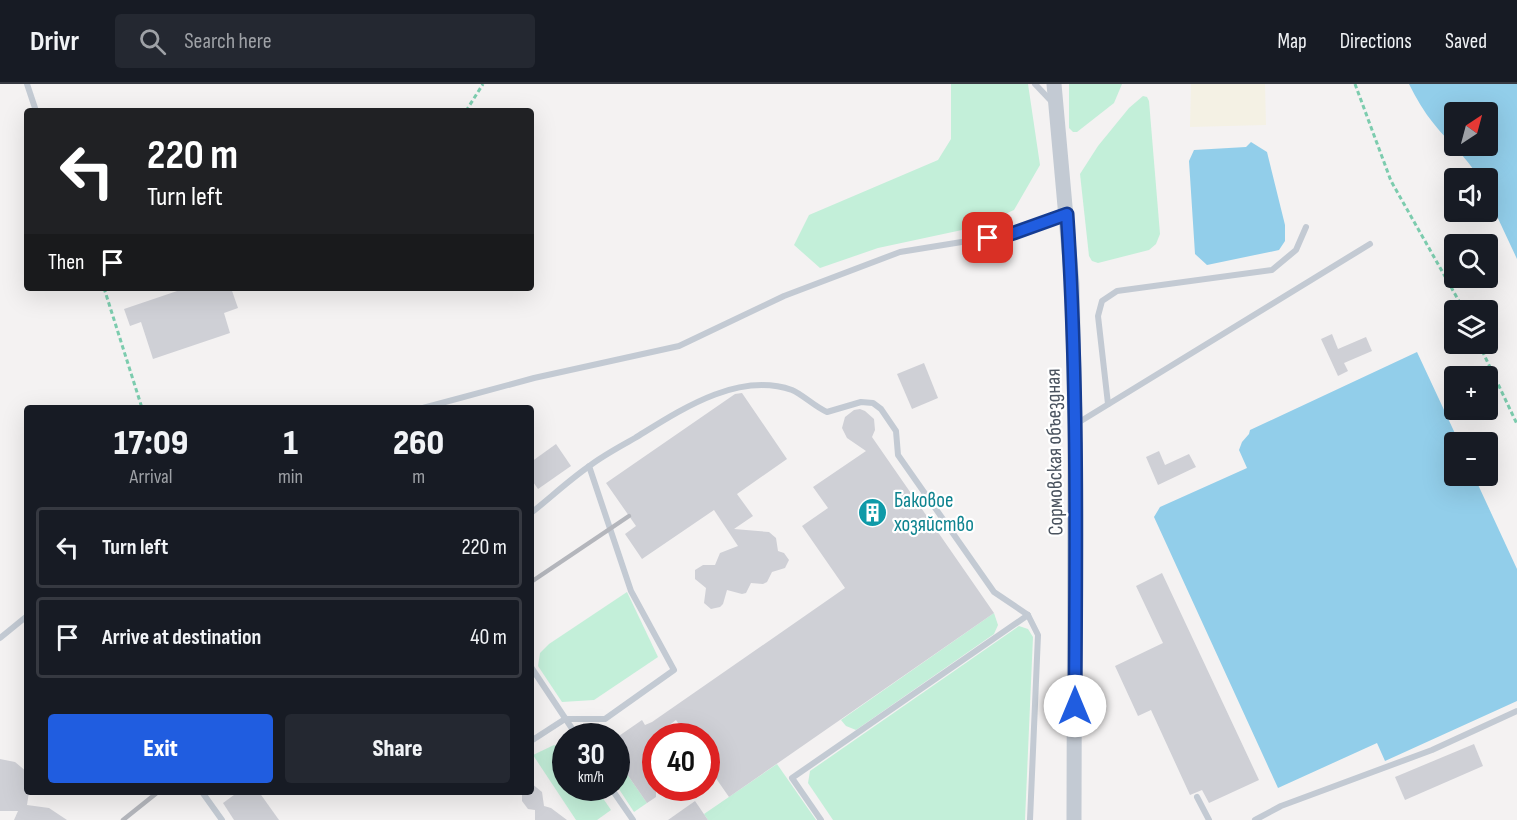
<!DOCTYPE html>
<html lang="en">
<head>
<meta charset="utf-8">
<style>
	:root { --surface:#171b24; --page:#242831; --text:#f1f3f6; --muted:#9ea1a6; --line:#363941; --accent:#205de0 }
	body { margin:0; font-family:"Sofia Sans Condensed",sans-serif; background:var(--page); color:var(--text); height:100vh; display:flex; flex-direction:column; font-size:22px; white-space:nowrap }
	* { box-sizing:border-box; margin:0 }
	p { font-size:20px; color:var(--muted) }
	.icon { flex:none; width:33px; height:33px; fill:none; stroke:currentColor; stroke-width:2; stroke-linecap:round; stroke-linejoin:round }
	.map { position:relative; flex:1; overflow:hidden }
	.details { position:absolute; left:24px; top:321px; width:510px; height:390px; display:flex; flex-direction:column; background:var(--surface); border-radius:6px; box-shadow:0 6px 24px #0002 }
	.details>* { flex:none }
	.hud { position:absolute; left:24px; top:24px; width:510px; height:183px; border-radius:6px; box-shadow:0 6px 24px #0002; background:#202124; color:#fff; overflow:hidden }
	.needle { width:39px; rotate:36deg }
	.controls { position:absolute; left:1444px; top:18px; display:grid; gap:12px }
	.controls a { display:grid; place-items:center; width:54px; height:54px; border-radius:6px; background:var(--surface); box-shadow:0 6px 24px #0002; font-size:30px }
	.speed { position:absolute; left:552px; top:639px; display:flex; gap:12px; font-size:30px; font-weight:700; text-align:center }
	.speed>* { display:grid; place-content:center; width:78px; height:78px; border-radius:50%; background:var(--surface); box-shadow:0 6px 24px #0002; line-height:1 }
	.speed small { font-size:15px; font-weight:400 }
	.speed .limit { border:9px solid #d22; background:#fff; color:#111 }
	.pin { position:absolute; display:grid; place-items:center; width:51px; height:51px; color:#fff; margin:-26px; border-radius:12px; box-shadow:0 3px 9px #0006 }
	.me { position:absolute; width:66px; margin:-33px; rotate:0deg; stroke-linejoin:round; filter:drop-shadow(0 0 4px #0008) }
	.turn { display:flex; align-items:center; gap:21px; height:126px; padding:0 24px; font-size:27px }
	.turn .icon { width:78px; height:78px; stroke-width:2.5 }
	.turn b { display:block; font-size:42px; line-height:51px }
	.then { display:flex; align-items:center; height:57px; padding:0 24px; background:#0003; gap:12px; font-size:22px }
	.eta { display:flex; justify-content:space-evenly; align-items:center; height:102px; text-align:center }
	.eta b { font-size:36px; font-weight:800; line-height:42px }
	.button { display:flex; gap:12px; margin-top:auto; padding:12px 24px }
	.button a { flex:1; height:69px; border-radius:6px; background:var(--accent); color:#fff; font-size:24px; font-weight:800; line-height:69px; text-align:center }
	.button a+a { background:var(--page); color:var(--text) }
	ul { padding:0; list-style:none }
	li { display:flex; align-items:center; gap:18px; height:81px; margin:0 12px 9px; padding:0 12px; border:3px solid var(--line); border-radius:6px }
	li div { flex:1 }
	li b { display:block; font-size:22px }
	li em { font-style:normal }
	header { display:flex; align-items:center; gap:36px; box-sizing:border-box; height:84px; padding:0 30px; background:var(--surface); border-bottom:2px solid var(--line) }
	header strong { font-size:28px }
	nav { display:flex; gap:33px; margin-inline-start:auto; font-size:21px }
	.search { width:420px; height:54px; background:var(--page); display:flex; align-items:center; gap:15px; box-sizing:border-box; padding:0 21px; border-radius:6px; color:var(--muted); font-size:22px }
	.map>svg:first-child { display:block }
</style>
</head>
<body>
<header>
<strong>Drivr</strong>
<div class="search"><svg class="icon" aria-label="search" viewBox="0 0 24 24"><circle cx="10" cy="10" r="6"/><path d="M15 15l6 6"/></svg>Search here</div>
<nav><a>Map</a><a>Directions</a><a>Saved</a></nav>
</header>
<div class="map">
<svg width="1517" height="736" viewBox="0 0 1517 736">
	<rect width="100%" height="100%" fill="#f4f2f2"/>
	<!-- green -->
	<g fill="#c3efd9">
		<path d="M951,0H1028L1040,81L1014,126L976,143L878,164L820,184L794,161L809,131L938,76L951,55Z"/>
		<path d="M1069,0H1122L1114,19L1077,48H1073L1069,44Z"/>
		<path d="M1143,12L1147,13L1149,17L1160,150L1156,160L1149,166L1098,179L1092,177L1089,172L1080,90L1098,62L1129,24Z"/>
		<path d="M627,508L658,573L594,616L562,618L538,582L540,569L549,560Z"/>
		<path d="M994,529L998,541L994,550L856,646L846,642L841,636Z"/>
		<path d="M1019,542L1028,545L1033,553L1025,736H833L808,699L810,687Z"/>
		<path d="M554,661L565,664L566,704H596L611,726L597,736H576L533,671Z"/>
		<path d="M620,680L647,719L634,728L617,702L616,683Z"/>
		<path d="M777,680L816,736H708L704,730Z"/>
	</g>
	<!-- sand -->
	<path fill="#f4f1e4" d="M1191,0H1265L1266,41L1190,43Z"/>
	<!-- water -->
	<g fill="#92ceea" fill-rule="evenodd">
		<path d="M1409,0H1517V175L1488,113V94H1479C1467,73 1449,59 1434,40C1424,28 1416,14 1409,0ZM1455,28H1488V62H1455Z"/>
		<path d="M1251,58L1267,68L1285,141V157L1279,166L1207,181L1195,170L1189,77L1194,66L1246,63Z"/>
		<path d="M1417,268L1459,358H1455V392H1474L1517,485V617L1385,677L1377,659L1278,704L1154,433L1160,423L1247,384L1239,366L1242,358L1249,350L1250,346Z"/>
	</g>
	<!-- building -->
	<g fill="#cfd0d6">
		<path d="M186,204H231L238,224L224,229L230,249L153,275L141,238L130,242L124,225Z"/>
		<path d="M1332,250L1338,265L1366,253L1372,267L1344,279L1348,287L1338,292L1321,255Z"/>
		<path d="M924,279L938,314L912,325L897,290Z"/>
		<path d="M742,309L787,375L737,410L753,432L734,445L769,448L776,454L778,467L784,469L789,476L785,484L772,488L767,498L763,500L751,499L746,509L742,510L727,506L723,520L720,523L711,525L704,519L706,504L695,495V486L703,481H715L720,469L738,462L714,426L642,475L625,450L636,442L606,399L735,310Z"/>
		<path d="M860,325L865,327L874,335L875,346L872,353L994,529L729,713L706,680V652H687L676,636L656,651V713L647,719L616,674V654L642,636L645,641L652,638L845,504L802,442L828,424L813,403L866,367L847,354L842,344L845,333L854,326Z"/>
		<path d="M556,360L571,382L538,405L531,395V378Z"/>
		<path d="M1159,367L1165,381L1189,370L1196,383L1158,401L1146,373Z"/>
		<path d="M1162,489L1259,696L1209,719L1202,706L1190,711L1151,626L1138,632L1115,582L1163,559L1136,502Z"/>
		<path d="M1474,660L1483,682L1405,716L1395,693Z"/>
		<path d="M0,675L15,678L27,688V708H29L27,721L49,724L67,736H14L18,727H0Z"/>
		<path d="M531,699L542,708L544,722L551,724L567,736H535V726L528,725L522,717V708H531Z"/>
		<path d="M238,708H259L279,736H234L223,719Z"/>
		<path d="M695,717L708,736H668Z"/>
	</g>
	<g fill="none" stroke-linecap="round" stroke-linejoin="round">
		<!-- path -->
		<g stroke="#7cccae" stroke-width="3" stroke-dasharray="4.5 3" stroke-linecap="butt">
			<path d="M1355,0L1391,97L1464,226"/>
			<path d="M466,27L483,0"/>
			<path d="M104,204L142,324"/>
			<path d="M1479,260L1517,340"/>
		</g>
		<!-- service -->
		<g stroke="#c3cad3" stroke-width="6">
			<path d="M27,0L36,27"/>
			<path d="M1035,0L1053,19"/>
			<path d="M1108,320L1098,232L1102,217L1117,207L1272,186L1296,166L1306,143"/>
			<path d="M423,324L534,294L679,262L784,212L900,168L1011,150L1066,131"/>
			<path d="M1076,340L1370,160"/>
			<path d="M531,429C550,414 568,397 588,383C602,372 619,363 635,354C679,327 737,287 792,306C802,310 815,323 827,328L861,318L873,319L881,325L896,347L898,371L994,508L1028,531L1038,551L1030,736"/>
			<path d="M0,554L27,532"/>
			<path d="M531,583L577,652"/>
			<path d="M531,657L565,635H605L674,586L631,507L589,382"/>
			<path d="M611,704L633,736"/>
			<path d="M202,708L222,736"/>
			<path d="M1197,713L1209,736"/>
			<path d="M821,736L792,694L1028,531"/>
			<path d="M1255,736L1281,722L1432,666L1517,627"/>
		</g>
		<!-- tertiary -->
		<path stroke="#c3cad3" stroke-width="15" d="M1054,0L1072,200L1075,341L1074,736"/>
		<!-- rail -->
		<g stroke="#b4b6bc" stroke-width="4.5">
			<path d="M531,498L629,432"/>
			<path d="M123,736L158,708"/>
		</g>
	</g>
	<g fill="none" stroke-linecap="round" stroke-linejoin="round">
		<defs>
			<path id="route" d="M988,154L1011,150L1067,130C1078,294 1076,458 1075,622"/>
		</defs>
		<!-- route casing -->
		<use href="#route" stroke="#153c92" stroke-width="15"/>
		<!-- route -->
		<use href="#route" stroke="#205de0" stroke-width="10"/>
	</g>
	<!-- icons -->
	<defs>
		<symbol id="building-disc" viewBox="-11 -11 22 22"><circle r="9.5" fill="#0f9aa8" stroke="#fff"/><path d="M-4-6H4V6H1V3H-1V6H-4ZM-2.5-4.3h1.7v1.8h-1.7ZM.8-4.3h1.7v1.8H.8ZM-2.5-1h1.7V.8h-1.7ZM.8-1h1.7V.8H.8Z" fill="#fff"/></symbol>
	</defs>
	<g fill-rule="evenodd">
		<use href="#building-disc" x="856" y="412" width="33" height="33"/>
	</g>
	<g text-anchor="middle" stroke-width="4.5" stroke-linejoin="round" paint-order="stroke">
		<!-- street labels -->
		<g font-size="21" fill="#4a535f" stroke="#fff">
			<text transform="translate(1054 368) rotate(-91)" y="7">Сормовская объездная</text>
		</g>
		<!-- culture labels -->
		<g font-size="21" fill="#0d838f" stroke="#fff" text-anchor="start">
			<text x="894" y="423">Баковое<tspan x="894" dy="24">хозяйство</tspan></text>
		</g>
	</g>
</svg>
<div class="controls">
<a><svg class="needle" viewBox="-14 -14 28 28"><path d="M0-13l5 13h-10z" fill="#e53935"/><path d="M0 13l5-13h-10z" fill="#9ea1a6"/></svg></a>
<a><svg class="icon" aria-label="sound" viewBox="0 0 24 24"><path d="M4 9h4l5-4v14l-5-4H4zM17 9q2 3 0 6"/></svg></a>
<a><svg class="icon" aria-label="search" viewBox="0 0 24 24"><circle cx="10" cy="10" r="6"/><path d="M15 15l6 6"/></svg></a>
<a><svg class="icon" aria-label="layers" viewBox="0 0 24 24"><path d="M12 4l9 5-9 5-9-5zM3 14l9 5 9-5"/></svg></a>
<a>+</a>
<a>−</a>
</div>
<div class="speed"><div>30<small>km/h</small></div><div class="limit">40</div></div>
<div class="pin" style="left:988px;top:154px;background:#d93025"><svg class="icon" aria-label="arrive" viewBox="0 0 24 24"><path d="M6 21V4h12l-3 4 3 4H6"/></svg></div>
<svg class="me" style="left:1075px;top:622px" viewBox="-20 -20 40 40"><circle r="19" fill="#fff"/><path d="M0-13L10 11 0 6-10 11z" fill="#205de0"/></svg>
<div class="hud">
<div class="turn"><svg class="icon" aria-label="left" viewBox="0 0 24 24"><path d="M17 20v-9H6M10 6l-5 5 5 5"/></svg><div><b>220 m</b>Turn left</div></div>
<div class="then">Then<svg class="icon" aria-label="arrive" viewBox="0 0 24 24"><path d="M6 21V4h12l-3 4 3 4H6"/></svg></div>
</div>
<section class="details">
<div class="eta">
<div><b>17:09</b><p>Arrival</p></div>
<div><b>1</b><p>min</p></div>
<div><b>260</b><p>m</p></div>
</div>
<ul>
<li><svg class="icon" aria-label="left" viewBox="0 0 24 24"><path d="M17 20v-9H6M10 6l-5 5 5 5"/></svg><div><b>Turn left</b></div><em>220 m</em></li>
<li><svg class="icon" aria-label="arrive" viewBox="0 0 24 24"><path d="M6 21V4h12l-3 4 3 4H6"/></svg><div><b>Arrive at destination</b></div><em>40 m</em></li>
</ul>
<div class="button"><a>Exit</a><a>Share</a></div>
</section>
</div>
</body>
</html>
